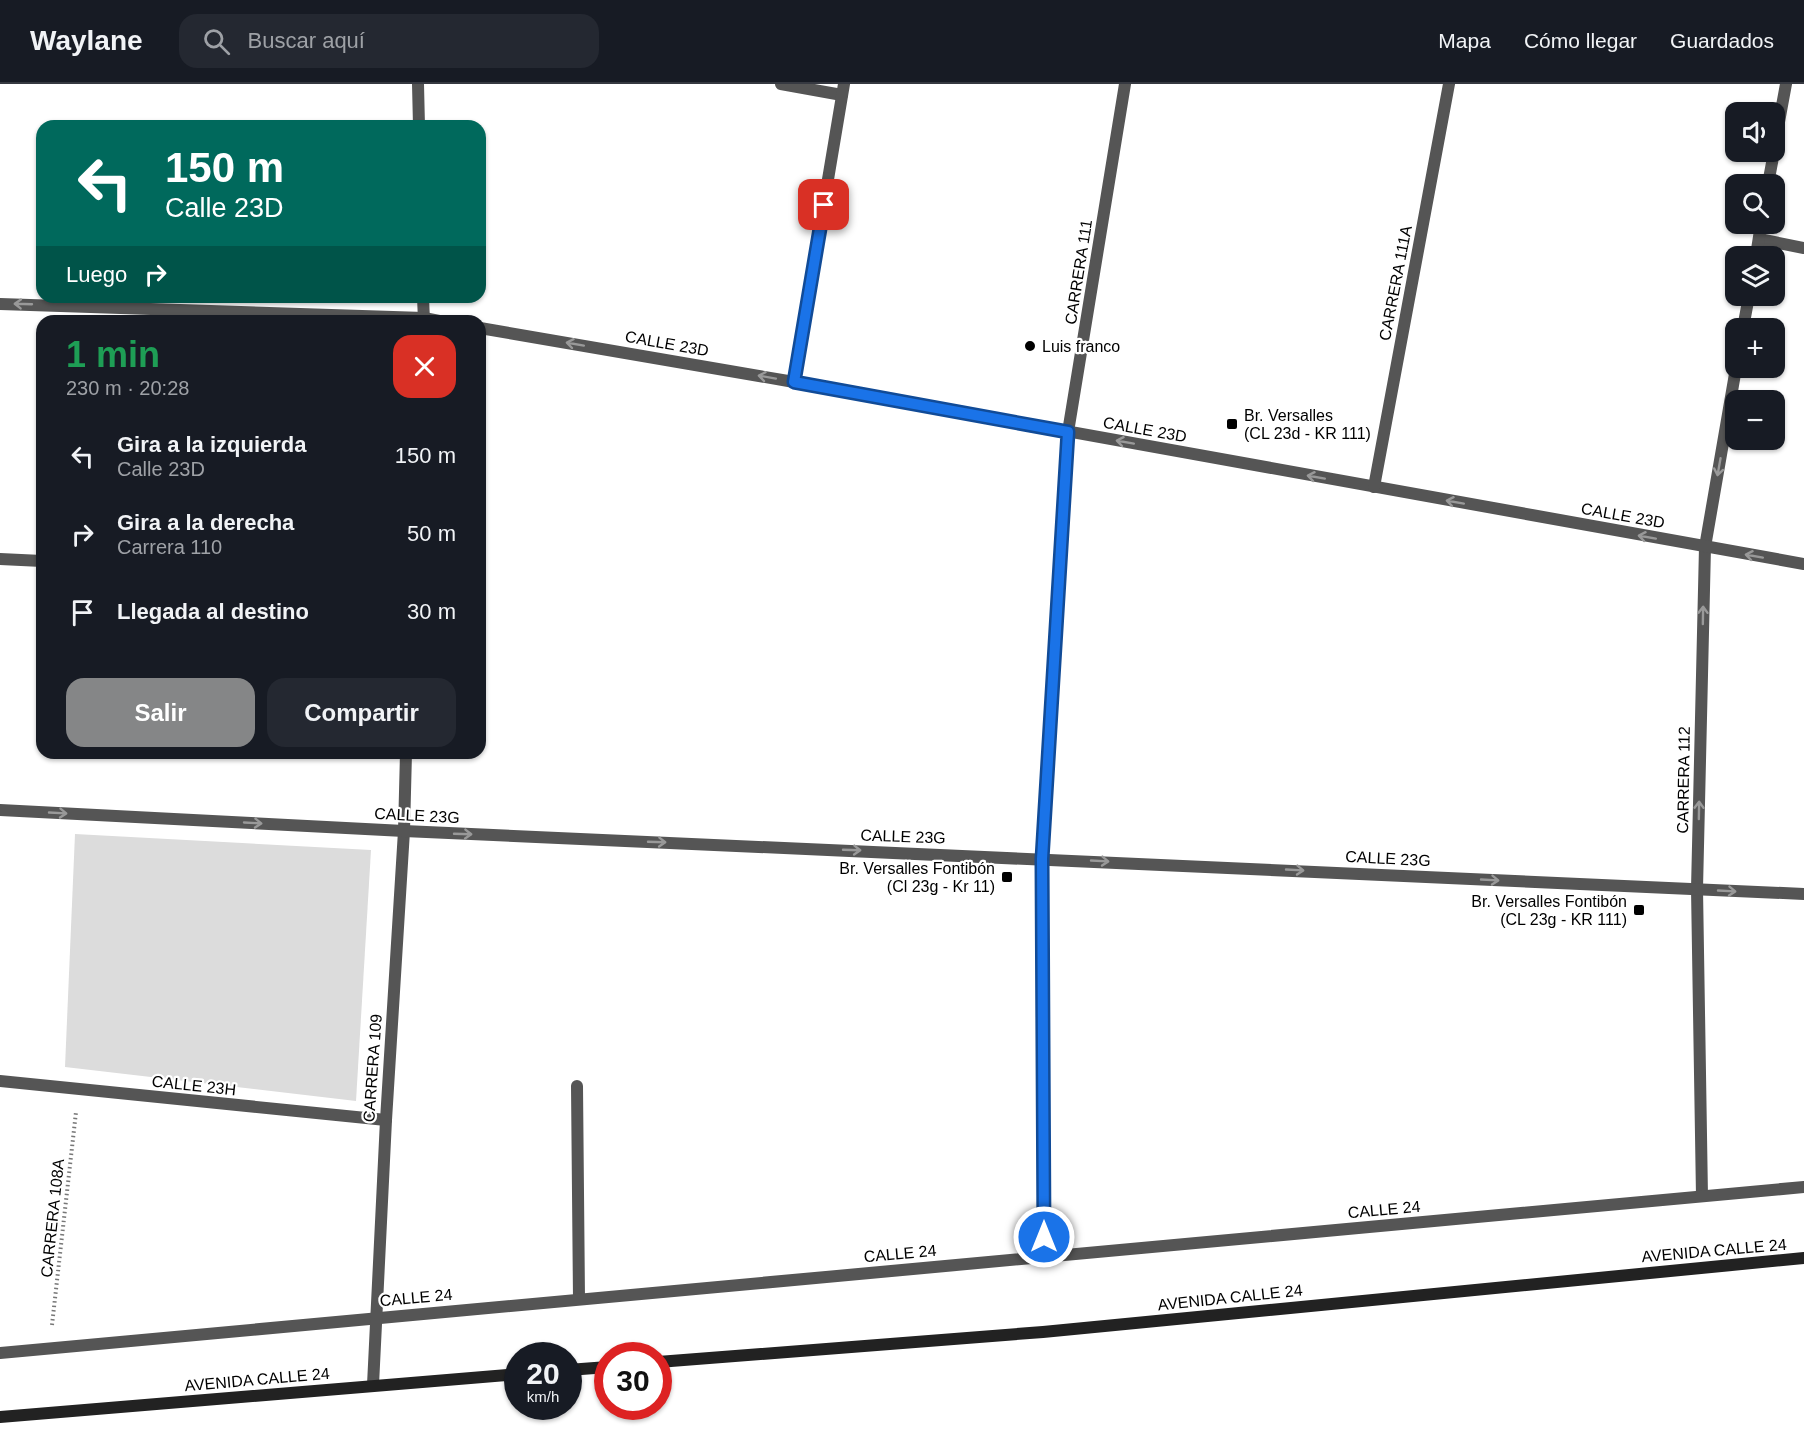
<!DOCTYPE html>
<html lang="es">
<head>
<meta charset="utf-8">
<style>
	:root { --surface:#171b24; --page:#242831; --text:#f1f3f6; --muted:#9ea1a6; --line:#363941; --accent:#858687 }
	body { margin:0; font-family:Helvetica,sans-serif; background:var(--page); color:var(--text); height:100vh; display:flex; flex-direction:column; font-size:22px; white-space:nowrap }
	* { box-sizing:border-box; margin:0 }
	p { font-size:20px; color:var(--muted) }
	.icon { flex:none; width:33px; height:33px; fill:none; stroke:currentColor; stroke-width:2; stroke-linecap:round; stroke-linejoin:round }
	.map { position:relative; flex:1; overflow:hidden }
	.side { position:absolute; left:36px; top:231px; width:450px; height:444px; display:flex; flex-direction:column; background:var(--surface); border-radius:18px; box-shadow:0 2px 4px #0004 }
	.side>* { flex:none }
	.banner { position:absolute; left:36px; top:36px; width:450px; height:183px; border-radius:18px; box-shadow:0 2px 4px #0004; background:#00695c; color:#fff; overflow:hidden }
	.tools { position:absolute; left:1725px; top:18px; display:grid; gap:12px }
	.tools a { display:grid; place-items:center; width:60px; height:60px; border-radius:12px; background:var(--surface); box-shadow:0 2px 4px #0004; font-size:30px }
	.speed { position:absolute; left:504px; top:1258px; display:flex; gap:12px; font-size:30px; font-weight:700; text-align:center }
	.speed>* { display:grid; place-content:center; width:78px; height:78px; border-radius:50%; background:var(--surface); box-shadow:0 2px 4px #0004; line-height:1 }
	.speed small { font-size:15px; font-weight:400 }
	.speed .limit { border:9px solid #d22; background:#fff; color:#111 }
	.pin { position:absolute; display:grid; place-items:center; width:51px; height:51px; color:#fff; margin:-26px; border-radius:12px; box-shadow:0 3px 9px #0006 }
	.me { position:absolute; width:66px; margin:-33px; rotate:0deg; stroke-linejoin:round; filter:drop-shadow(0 0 4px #0008) }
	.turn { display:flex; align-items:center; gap:21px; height:126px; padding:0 30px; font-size:27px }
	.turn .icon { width:78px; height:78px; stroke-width:2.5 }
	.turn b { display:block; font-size:42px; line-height:51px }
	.then { display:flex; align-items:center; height:57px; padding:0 30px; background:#0003; gap:12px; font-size:22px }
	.round { display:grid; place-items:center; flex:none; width:63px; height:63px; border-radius:18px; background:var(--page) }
	.overview { display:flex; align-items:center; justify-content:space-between; height:102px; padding:0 30px }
	h1 { font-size:36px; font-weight:700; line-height:45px; color:#1e9e55 }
	.primary-button { display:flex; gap:12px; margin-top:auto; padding:12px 30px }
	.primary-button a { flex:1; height:69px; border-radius:18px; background:var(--accent); color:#fff; font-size:24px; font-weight:700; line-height:69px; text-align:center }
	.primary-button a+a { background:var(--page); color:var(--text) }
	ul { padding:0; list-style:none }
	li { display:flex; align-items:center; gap:18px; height:78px; padding:0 30px }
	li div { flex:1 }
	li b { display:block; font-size:22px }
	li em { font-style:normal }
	header { display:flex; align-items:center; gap:36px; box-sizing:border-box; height:84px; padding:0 30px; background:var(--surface); border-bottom:2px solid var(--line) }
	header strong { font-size:28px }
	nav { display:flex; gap:33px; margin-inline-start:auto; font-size:21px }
	.search { width:420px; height:54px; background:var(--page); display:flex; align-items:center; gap:15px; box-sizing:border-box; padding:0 21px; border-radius:18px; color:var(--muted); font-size:22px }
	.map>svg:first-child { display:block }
</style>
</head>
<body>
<header>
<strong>Waylane</strong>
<div class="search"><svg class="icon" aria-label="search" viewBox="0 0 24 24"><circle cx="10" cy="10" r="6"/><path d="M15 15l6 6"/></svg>Buscar aquí</div>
<nav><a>Mapa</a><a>Cómo llegar</a><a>Guardados</a></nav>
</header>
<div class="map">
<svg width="1804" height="1355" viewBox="0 0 1804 1355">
	<rect width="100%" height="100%" fill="#fff"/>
	<!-- green -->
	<path fill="#dcdcdc" d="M75,750L371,766L356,1017L65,983Z"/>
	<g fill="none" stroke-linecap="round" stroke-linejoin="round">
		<!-- path -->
		<path stroke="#777" stroke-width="4" stroke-dasharray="1.5 3" stroke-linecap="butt" d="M52,1241L76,1028"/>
		<!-- service -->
		<path stroke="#555" stroke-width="12" d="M577,1002L579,1215"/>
		<!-- minor -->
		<g stroke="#555" stroke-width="12">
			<path d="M418,0L419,42"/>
			<path d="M781,0L842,11"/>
			<path d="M1774,65L1786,0"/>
			<path d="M1768,100L1774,68"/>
			<path d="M1759,155L1804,164"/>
			<path d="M1756,172L1761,140"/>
			<path d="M423,213L424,237"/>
			<path d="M1743,244L1749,212"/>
			<path d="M794,298L844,0"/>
			<path d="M0,475L42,477"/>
			<path d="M0,997L386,1036"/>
			<path d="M1702,1112L1697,805L1705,463L1736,284"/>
			<path d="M1044,1172L1042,775L1068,348L1125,0"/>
			<path d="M0,1269L1804,1103"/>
			<path d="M373,1301L386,1036L404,747L406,669"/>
		</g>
		<!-- tertiary -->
		<g stroke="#555" stroke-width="12">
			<path d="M0,220L424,234L439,237"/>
			<path d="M480,244L794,298L1804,480"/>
			<path d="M1374,403L1449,0"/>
			<path d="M0,726L404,747L1804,810"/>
		</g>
		<!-- secondary -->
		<g stroke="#222" stroke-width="12">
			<path d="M658,1278L1043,1248L1804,1174"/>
			<path d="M568,1286L608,1283"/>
			<path d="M0,1333L518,1290"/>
		</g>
	</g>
	<!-- one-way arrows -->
	<defs><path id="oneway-shaft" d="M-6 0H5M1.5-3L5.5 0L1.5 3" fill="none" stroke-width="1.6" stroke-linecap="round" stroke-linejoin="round" transform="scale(1.5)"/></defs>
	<g stroke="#999">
		<use href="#oneway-shaft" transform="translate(23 220) rotate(-178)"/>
		<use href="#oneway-shaft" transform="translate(575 260) rotate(-170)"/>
		<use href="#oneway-shaft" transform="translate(767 293) rotate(-170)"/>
		<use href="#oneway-shaft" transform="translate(1125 358) rotate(-170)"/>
		<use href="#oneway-shaft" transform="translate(1719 383) rotate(100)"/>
		<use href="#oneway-shaft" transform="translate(1316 393) rotate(-170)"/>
		<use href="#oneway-shaft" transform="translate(1455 418) rotate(-170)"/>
		<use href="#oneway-shaft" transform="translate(1647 453) rotate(-170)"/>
		<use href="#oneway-shaft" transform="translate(1754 472) rotate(-170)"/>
		<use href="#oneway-shaft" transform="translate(1703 531) rotate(-89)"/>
		<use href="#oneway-shaft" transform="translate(1699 726) rotate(-89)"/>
		<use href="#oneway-shaft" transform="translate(58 729) rotate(3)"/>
		<use href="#oneway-shaft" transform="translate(253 739) rotate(3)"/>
		<use href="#oneway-shaft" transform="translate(463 750) rotate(2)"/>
		<use href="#oneway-shaft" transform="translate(657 758) rotate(2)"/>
		<use href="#oneway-shaft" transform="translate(852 766) rotate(2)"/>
		<use href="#oneway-shaft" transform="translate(1100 777) rotate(3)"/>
		<use href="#oneway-shaft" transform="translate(1295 786) rotate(3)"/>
		<use href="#oneway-shaft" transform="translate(1490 796) rotate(3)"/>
		<use href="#oneway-shaft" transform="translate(1727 807) rotate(3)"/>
	</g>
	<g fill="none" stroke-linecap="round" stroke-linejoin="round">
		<defs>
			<path id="route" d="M824,121L794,298L1068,348L1042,775L1044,1153"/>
		</defs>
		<!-- route casing -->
		<use href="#route" stroke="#114b97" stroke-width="15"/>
		<!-- route -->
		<use href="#route" stroke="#1a73e8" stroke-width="10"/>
	</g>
	<!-- markers -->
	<g fill="#000" stroke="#fff" stroke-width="2">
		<circle cx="1030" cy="262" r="6"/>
		<rect x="1226" y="334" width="12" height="12" rx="3"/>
		<rect x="1001" y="787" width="12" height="12" rx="3"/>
		<rect x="1633" y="820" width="12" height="12" rx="3"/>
	</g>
	<g text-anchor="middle" stroke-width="4.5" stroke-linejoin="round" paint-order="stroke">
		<!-- street labels -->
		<g font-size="16" fill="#000" stroke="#fff">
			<text transform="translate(1078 188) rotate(-81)" y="6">CARRERA 111</text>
			<text transform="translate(1395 199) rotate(-79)" y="6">CARRERA 111A</text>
			<text transform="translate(667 259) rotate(10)" y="6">CALLE 23D</text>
			<text transform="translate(1145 345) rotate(10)" y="6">CALLE 23D</text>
			<text transform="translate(1623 431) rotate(10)" y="6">CALLE 23D</text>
			<text transform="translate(1683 696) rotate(-89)" y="6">CARRERA 112</text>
			<text transform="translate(417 731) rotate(3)" y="6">CALLE 23G</text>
			<text transform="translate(903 752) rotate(2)" y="6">CALLE 23G</text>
			<text transform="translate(1388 774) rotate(3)" y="6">CALLE 23G</text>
			<text transform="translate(372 984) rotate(-86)" y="6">CARRERA 109</text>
			<text transform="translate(194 1001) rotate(6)" y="6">CALLE 23H</text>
			<text transform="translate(1384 1125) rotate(-5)" y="6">CALLE 24</text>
			<text transform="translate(52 1134) rotate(-84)" y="6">CARRERA 108A</text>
			<text transform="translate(1714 1166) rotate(-5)" y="6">AVENIDA CALLE 24</text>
			<text transform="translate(900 1169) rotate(-5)" y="6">CALLE 24</text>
			<text transform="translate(416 1213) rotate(-5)" y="6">CALLE 24</text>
			<text transform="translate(1230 1213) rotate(-6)" y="6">AVENIDA CALLE 24</text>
			<text transform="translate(257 1295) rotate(-5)" y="6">AVENIDA CALLE 24</text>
		</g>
		<!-- poi labels -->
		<g font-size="16" fill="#000" stroke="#fff" text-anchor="start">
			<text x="1042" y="268">Luis franco</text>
			<text x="1244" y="337">Br. Versalles<tspan x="1244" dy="18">(CL 23d - KR 111)</tspan></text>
			<text x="995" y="790" text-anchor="end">Br. Versalles Fontibón<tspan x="995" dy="18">(Cl 23g - Kr 11)</tspan></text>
			<text x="1627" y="823" text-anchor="end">Br. Versalles Fontibón<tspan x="1627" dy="18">(CL 23g - KR 111)</tspan></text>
		</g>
	</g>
</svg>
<div class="tools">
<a><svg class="icon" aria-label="sound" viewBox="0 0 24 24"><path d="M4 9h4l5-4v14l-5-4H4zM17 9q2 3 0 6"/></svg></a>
<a><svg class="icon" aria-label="search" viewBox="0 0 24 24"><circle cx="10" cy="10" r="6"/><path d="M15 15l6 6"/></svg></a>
<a><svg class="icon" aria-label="layers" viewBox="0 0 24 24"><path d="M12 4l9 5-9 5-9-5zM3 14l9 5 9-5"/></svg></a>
<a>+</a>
<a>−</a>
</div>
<div class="speed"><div>20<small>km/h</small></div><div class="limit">30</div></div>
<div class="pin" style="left:824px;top:121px;background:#d93025"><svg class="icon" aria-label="arrive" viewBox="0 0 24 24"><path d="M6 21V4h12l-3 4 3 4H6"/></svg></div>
<svg class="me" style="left:1044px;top:1153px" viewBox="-20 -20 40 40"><circle r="17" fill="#1a73e8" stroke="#fff" stroke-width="3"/><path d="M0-11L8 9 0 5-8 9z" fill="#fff"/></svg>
<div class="banner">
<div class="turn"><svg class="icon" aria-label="left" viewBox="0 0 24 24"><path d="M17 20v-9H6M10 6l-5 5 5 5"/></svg><div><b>150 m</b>Calle 23D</div></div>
<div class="then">Luego<svg class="icon" aria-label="right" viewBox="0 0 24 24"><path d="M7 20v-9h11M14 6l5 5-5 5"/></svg></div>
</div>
<section class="side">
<div class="overview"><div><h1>1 min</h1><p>230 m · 20:28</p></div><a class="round" style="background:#d93025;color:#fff"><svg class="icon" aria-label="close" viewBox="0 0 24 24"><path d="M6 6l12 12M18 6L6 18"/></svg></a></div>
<ul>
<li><svg class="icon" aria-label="left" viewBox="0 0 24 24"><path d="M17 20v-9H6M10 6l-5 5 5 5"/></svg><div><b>Gira a la izquierda</b><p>Calle 23D</p></div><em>150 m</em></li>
<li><svg class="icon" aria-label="right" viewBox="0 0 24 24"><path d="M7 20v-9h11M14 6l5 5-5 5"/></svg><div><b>Gira a la derecha</b><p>Carrera 110</p></div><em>50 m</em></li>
<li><svg class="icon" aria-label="arrive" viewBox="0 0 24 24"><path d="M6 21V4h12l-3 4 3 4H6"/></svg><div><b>Llegada al destino</b></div><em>30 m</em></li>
</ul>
<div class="primary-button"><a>Salir</a><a>Compartir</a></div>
</section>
</div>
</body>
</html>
